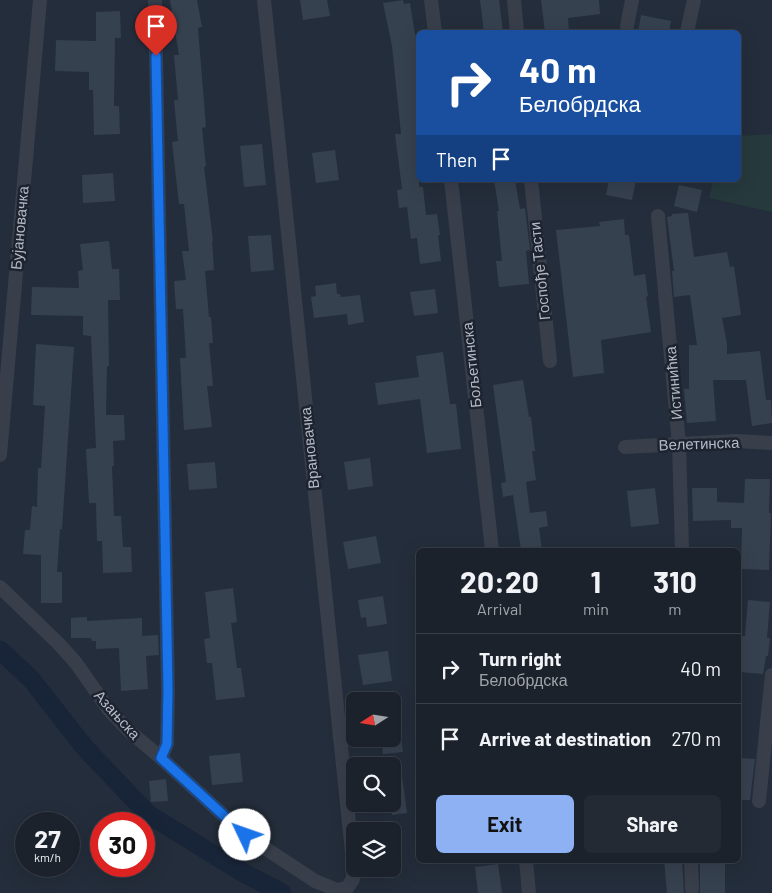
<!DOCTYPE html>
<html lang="en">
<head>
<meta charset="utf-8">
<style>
	:root { --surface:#1b222c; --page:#242a34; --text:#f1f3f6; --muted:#a0a4a9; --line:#393f48; --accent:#8db1f2 }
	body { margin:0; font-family:Barlow,sans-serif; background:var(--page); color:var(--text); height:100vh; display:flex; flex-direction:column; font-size:19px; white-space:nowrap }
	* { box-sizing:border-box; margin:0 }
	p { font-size:16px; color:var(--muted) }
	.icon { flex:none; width:28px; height:28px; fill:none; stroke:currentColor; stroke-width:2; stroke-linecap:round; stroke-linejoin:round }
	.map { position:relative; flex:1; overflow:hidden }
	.drawer { position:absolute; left:416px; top:548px; width:325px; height:315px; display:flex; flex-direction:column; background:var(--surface); border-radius:8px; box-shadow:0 5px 20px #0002,0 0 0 1px var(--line) }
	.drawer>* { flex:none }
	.guide { position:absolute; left:416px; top:30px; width:325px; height:152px; border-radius:8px; box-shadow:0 5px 20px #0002,0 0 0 1px var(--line); background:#1a4fa0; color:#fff; overflow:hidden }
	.needle { width:32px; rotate:258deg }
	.tools { position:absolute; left:346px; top:692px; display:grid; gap:10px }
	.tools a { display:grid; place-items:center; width:55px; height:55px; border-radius:8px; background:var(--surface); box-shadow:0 5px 20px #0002,0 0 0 1px var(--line); font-size:25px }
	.speed { position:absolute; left:15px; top:812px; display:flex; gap:10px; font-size:25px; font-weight:700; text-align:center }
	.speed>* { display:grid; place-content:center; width:65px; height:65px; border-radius:50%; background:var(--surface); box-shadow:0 5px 20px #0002,0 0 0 1px var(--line); line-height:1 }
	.speed small { font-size:12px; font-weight:400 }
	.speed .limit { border:8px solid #d22; background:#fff; color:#111 }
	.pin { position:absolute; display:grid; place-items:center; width:42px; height:42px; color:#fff; margin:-51px -21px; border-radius:50% 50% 50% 0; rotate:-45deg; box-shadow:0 0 5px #0007 }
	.pin .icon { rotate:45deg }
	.me { position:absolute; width:55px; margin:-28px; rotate:312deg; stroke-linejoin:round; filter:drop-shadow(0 0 4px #0008) }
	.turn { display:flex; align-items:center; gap:18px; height:105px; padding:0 20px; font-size:22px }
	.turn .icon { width:65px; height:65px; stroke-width:2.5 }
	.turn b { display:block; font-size:35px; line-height:42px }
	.then { display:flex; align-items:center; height:48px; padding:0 20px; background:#0003; gap:10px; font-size:19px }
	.eta { display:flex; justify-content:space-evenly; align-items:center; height:85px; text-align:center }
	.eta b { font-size:30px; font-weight:700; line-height:35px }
	.primary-button { display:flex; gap:10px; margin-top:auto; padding:10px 20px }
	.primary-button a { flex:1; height:58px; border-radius:8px; background:var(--accent); color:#111; font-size:20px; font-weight:700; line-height:58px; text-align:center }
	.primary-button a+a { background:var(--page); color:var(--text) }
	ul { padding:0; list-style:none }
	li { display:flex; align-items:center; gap:15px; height:70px; padding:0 20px; border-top:1px solid var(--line) }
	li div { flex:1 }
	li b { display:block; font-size:19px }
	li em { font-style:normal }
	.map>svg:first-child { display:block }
</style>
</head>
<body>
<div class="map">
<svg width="772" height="893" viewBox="0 0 772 893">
	<rect width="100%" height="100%" fill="#242d3b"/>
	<!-- green -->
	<path fill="#26393c" d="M772,134V212L709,198L714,180H739V136Z"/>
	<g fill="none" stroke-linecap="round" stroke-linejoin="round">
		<!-- canal -->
		<path stroke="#182438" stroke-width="19" d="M0,650L31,679L85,748L148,814L240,871L282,893"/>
	</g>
	<!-- building -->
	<g fill="#364150">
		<path d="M170,0H197L202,27L198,28L206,127L202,128L206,166L204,167L213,241H212L214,270L205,271L209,317H211L213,343H209L213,386H207L212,427L184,430L180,358H186L183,309H176L174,281L186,280L182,251H189L184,204H179L172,142L178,141L174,100H178L174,55H179Z"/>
		<path d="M300,0H327L330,16L303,20Z"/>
		<path d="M403,0L404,4L410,3L419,60V187H423L426,215L437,214L440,235H438L441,261L420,264L417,238L411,239L407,207L399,208L397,190L402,189L395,134H401L392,46L383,3Z"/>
		<path d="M480,0H499L503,32H484Z"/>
		<path d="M541,0H599L600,14L568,18L569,32H545Z"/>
		<path d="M120,11L121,38H115L114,106H119L120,134L94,135L93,90H89V72L55,71L56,40L96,41V12Z"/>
		<path d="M641,15L671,21L669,32H638Z"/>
		<path d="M262,144L266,185L244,187L240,146Z"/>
		<path d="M335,150L339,180L316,183L312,153Z"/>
		<path d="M113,173L115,201L83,203L82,175Z"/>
		<path d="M494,180H515L520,209L525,208L530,250L526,251L529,284L499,287L496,261H502L497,211H499Z"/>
		<path d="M609,180H636L632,200L606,195Z"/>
		<path d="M679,185L702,190L697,212L674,206Z"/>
		<path d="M688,213L694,257L727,252L730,267L734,266L741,315L722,318L727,344V354L760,351L766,400H771L772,423L752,426L746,380H713L716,421L687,423L684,389H689V345H697L690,295L674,297L672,271H674L667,217L672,216V214Z"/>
		<path d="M624,219L625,235H629L634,276L645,274L648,296L646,297L651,332L601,340L604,373L573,377L556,230L600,226L599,222Z"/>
		<path d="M271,235L274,270L251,272L248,236Z"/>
		<path d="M109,241L112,269H119L120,300H108L109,366H107L106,415H124L125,440L113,441L114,466H112L114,516H121L123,547H131L132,572L103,573L102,541H97L96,503H89L86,449L96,448L91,336L83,335V316L31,315L32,287L79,288L78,271L83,270L80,244Z"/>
		<path d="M336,283L337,294H340L341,297L360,295L364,322L348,325L347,314L314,318L311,297L316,296L315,286Z"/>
		<path d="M435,289L438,313L414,316L410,292Z"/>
		<path d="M36,344L74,347L62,529H60L57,572H62V603H41V555L23,554L25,530H30L32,506L37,507L38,468H41L45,406L33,405Z"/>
		<path d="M443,352L450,404H456L461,449L427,453L420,399L378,405L375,383L419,377L416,356Z"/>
		<path d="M523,380L529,417H531L535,451H532L536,480L526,482L530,513L546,511L548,526L539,528L542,550H521L513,495L503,497L501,483L506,482L493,385Z"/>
		<path d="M370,458L373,486L348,490L344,462Z"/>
		<path d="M215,462L217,488L189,490L187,464Z"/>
		<path d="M745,479H770L769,513H771L769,570L741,569L742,528H731V520L693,521L692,488H717V502L744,503Z"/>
		<path d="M655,488L659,524L631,527L627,491Z"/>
		<path d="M376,536L381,563L348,569L343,542Z"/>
		<path d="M233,588L237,622L231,623L237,668H241L245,697L216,700L212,663H207L204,639L210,638L205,592Z"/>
		<path d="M383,596L387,624L367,627L366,617L361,618L358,600Z"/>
		<path d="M748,600L770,602L767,638H770L768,656H766L763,674L739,672L742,636H745Z"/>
		<path d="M87,617V621L142,618V636L158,635L159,655L146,656L148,689L121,691L119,648L96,649V641H92L91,638H71V618Z"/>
		<path d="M388,651L392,681L363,685L358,655Z"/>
		<path d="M381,739H401L403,752L383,754Z"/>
		<path d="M240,753L243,782L212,785L209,756Z"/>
		<path d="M739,758L755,759L750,800H739Z"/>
		<path d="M401,768L407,813L392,815V769Z"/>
		<path d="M166,779L168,801L151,802L149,781Z"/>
		<path d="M664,860H682L684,893H667Z"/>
		<rect x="700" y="860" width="25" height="33"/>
		<path d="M498,864L502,893H478L475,867Z"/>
	</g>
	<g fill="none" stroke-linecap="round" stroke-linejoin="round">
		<!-- street -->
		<g stroke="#383f4b" stroke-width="14">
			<path d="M155,0L168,691L167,744L161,758"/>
			<path d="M264,0L353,862V879L347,888"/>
			<path d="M431,0L435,32"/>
			<path d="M514,0L517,32"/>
			<path d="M627,26L632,0"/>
			<path d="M687,32L694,0"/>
			<path d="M451,180L492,550"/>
			<path d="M531,180L550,361"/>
			<path d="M658,216L679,444L682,550"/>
			<path d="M625,447L737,441L772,443"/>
			<path d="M0,455L40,0"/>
			<path d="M0,587L59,644L76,663L109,710L128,730L161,758L245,835L315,881L337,890L347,888"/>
			<path d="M759,801L772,675"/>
			<path d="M526,860L529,893"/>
			<path d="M691,860L692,889"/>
		</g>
	</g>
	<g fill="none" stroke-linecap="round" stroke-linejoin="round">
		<defs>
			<path id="route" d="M156,56L168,690L167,744L161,758L245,835"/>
		</defs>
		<!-- route casing -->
		<use href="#route" stroke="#114b97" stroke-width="12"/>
		<!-- route -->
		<use href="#route" stroke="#1a73e8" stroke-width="9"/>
	</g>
	<g text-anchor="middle" stroke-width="5" stroke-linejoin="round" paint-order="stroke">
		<!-- street labels -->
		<g font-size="15" fill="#b3bac6" stroke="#1d2430">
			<text transform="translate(20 228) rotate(-85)" y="5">Бујановачка</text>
			<text transform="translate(540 271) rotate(-96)" y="5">Госпође Тасти</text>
			<text transform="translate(472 365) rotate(-96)" y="5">Бољетинска</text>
			<text transform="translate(674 383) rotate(-95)" y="5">Истинићка</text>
			<text transform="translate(699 444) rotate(-2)" y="5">Велетинска</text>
			<text transform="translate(310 448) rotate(-96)" y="5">Врановачка</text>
			<text transform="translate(117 715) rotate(48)" y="5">Азањска</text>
		</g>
	</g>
</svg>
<div class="tools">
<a><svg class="needle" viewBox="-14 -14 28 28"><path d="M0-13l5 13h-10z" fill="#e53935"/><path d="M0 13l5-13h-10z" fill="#a0a4a9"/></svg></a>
<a><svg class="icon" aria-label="search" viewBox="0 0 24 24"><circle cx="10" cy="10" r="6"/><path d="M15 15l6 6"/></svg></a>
<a><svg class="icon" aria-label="layers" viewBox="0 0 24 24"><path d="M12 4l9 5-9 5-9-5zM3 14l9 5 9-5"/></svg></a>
</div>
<div class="speed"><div>27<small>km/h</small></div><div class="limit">30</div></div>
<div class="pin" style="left:156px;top:56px;background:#d93025"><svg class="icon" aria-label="arrive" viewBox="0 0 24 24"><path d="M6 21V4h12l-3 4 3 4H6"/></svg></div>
<svg class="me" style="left:245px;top:835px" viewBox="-20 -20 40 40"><circle r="19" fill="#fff"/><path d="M0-13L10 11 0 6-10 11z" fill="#1a73e8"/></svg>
<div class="guide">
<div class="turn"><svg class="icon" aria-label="right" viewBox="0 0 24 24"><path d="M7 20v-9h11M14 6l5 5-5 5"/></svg><div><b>40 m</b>Белобрдска</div></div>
<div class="then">Then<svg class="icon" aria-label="arrive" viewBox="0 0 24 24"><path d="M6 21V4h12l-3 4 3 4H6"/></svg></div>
</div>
<section class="drawer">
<div class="eta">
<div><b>20:20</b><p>Arrival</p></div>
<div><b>1</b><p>min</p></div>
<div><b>310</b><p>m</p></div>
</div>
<ul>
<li><svg class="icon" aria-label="right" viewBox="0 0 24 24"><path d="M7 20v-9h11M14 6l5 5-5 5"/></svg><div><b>Turn right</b><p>Белобрдска</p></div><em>40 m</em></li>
<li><svg class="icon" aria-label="arrive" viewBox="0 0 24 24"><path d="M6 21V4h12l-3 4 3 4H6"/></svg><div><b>Arrive at destination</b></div><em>270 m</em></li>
</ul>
<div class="primary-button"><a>Exit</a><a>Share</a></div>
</section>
</div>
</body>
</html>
